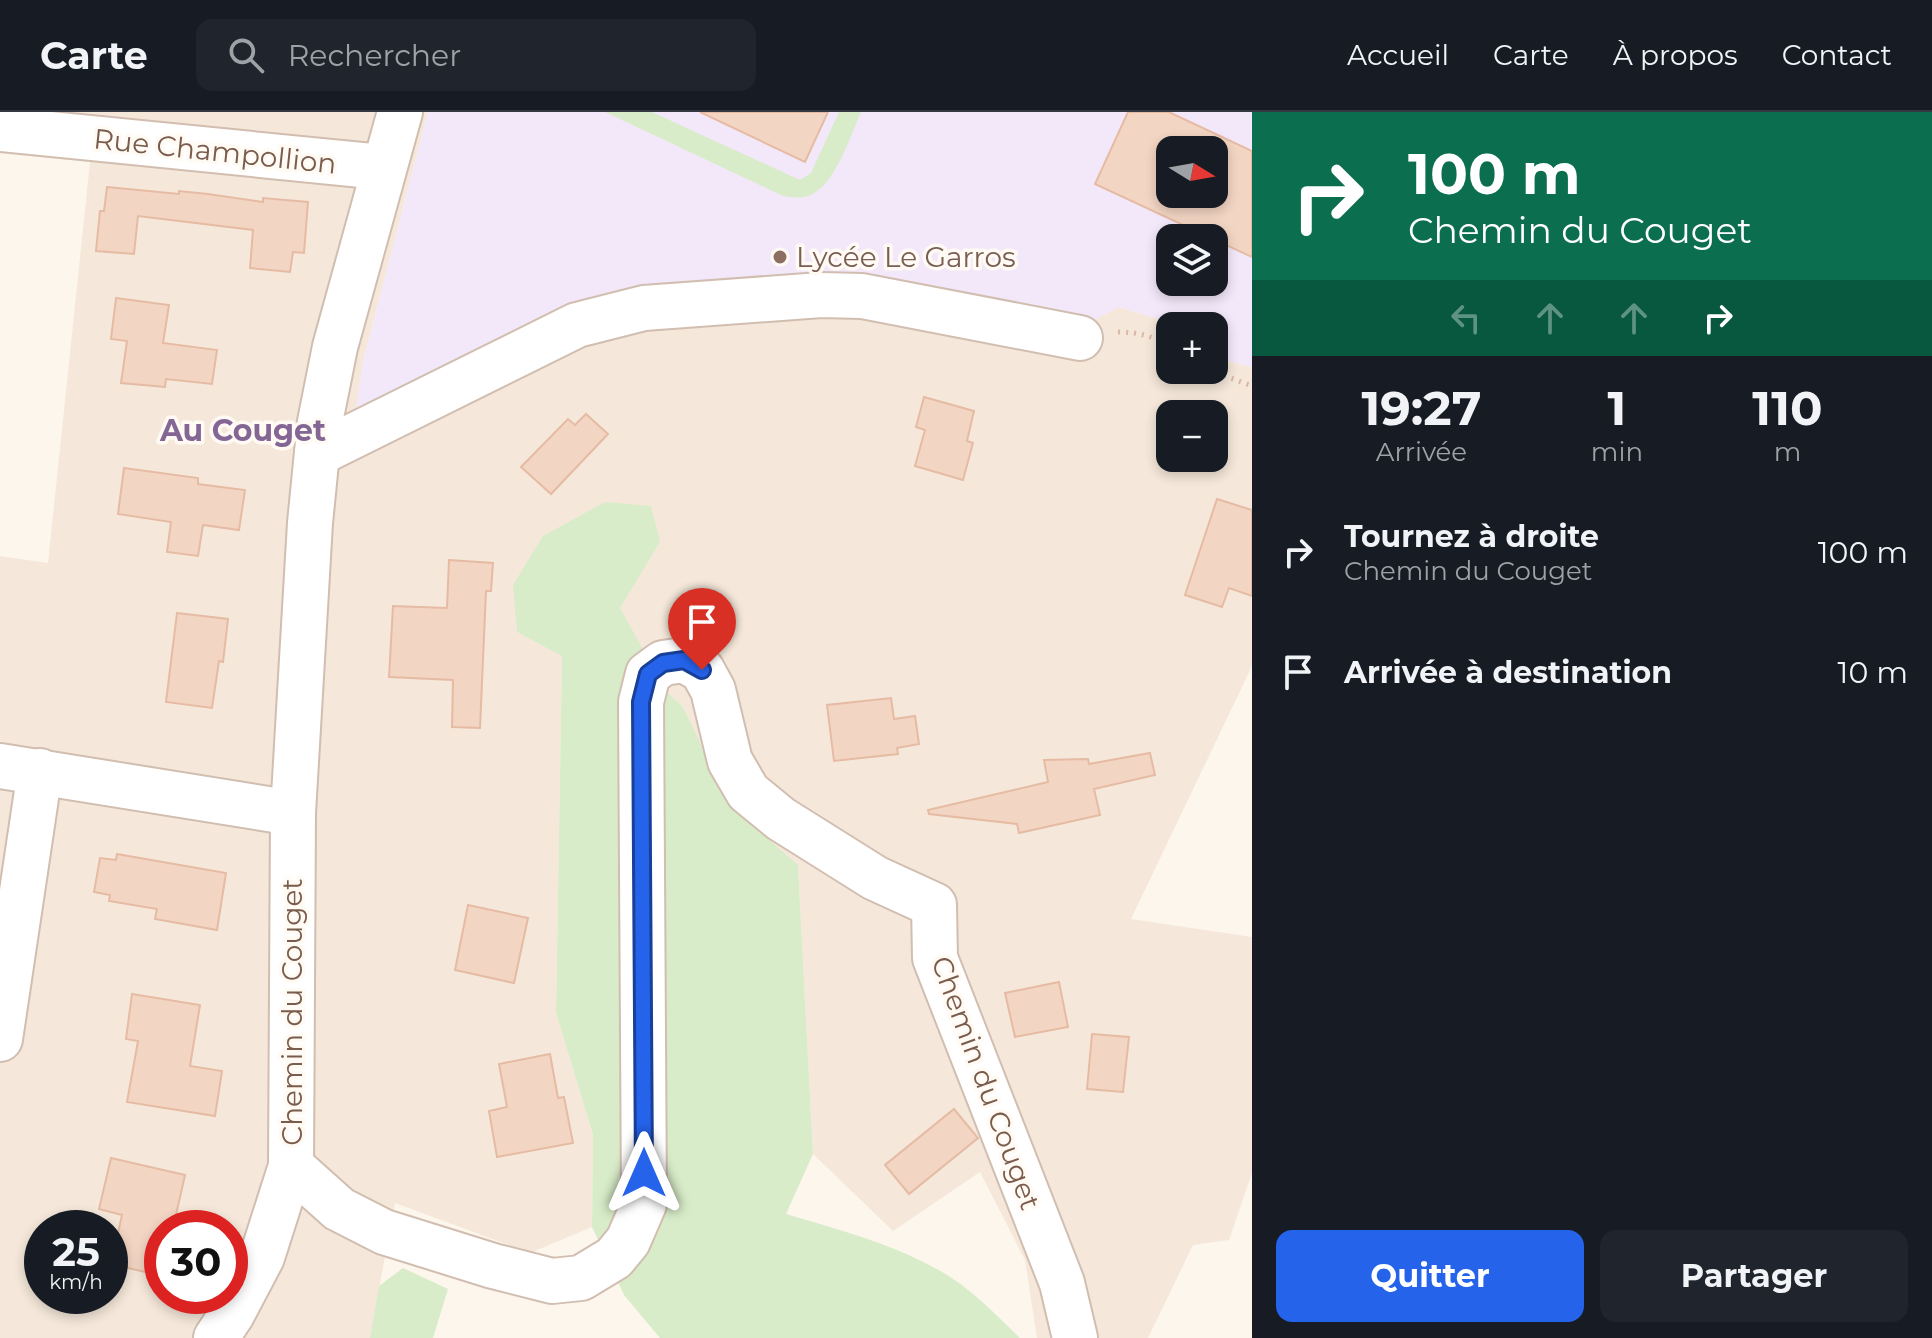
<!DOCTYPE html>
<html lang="fr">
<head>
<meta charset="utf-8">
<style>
	:root { --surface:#171b24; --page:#20242c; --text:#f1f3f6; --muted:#9ea1a6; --line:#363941; --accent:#2563eb }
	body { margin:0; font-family:Montserrat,sans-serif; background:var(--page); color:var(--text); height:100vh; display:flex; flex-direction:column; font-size:30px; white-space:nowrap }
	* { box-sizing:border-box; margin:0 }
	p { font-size:26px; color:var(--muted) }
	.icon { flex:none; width:44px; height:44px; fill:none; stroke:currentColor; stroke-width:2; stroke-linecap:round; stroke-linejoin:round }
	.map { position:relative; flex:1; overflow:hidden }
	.panel { display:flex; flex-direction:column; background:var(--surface); width:680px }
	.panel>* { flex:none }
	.hud { background:#0b6e4f; color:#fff; overflow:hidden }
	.needle { width:52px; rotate:101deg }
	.buttons { position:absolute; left:1156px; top:24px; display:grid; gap:16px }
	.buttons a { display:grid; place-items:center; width:72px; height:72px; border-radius:16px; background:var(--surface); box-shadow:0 4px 12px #0003; font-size:40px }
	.speed { position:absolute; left:24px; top:1098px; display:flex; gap:16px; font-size:40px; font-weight:700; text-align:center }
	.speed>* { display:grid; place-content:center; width:104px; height:104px; border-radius:50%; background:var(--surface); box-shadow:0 4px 12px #0003; line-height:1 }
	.speed small { font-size:20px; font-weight:400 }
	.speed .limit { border:12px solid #d22; background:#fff; color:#111 }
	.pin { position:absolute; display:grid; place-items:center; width:68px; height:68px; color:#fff; margin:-82px -34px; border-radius:50% 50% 50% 0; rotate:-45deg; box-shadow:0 0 8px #0007 }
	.pin .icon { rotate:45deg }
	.me { position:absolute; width:88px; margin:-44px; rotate:0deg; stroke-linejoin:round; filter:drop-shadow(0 0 6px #0008) }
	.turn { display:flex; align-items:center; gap:28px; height:168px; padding:0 24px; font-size:36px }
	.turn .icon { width:104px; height:104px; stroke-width:2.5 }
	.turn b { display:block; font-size:56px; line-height:68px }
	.lanes { display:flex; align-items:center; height:76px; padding:0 24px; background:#0003; justify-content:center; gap:40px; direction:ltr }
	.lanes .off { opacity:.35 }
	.eta { display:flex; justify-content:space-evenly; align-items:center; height:136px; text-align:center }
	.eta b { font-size:48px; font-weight:700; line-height:56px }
	.button { display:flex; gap:16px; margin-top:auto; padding:16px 24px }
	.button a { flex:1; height:92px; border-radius:16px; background:var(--accent); color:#fff; font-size:32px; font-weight:700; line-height:92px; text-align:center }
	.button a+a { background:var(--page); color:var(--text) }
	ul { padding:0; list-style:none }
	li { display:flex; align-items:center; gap:24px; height:120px; padding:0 24px }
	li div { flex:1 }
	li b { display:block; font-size:30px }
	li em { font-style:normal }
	header { display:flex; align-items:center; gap:48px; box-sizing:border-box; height:112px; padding:0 40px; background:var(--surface); border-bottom:2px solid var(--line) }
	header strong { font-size:38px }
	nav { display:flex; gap:44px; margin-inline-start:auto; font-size:28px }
	.search { width:560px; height:72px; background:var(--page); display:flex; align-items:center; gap:20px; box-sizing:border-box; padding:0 28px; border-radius:16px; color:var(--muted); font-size:30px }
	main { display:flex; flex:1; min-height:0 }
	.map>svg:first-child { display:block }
</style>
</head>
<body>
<header>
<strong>Carte</strong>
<div class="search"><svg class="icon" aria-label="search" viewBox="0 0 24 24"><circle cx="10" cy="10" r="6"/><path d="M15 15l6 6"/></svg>Rechercher</div>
<nav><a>Accueil</a><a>Carte</a><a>À propos</a><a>Contact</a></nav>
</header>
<main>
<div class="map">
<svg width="1252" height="1226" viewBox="0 0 1252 1226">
	<rect width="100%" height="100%" fill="#fdf6ec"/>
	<!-- residential -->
	<path fill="#f5e8da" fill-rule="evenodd" d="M0,0H428L363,250L357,298L580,199L1119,195L1182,214H1170V258H1214V245L1252,255V554L1131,807L1252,825V1061L1229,1128L1193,1133L1148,1226H1037L1025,1148L980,1060L893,1119L813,1042L798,753L731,694L683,595L667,580L619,495L660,430L517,520L562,543L556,901L593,1023L592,1115L530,1141L395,1091L370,1226H0V444L48,451L90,50L0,41ZM1170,302H1214V346H1170ZM42,1116H110V1184H42ZM162,1116H230V1184H162Z"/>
	<!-- education -->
	<path fill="#f3e8fa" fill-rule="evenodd" d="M428,0H1252V255L1214,245V214H1182L1119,195L1093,209L647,182L356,298L363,250ZM1170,38H1214V82H1170ZM1170,126H1214V170H1170Z"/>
	<!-- green -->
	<g fill="#d8ecc9">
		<path d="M605,0H652L800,68L811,61L839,0H861C850,24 835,75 808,84C800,87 791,85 783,84Z"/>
		<path d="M605,390L651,394L660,430L620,496L667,580L683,595L731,694L798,753L813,1042L786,1102C836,1117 887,1130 933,1155C967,1172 993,1200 1020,1226H660L624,1183L592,1115L593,1023L556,901L562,544L517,520L513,473L543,424Z"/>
		<path d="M403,1156L448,1177L433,1226H370L379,1174Z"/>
	</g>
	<!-- building -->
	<g fill="#f3d5c3" stroke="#e6bba3" stroke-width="2" fill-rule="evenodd">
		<path d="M700,0H828L805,50Z"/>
		<path d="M1128,0H1169L1252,39V145L1095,72ZM1170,38H1214V82H1170Z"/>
		<path d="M107,75L179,82V79L208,82L263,90V86L308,90L304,141L293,140L290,160L250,156L253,118L138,104L134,142L96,139L100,99H104Z"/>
		<path d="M116,186L169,193L163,231L217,238L212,272L166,267L165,275L121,271L127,229L111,227Z"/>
		<path d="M924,285L974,299L967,329L973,331L963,368L915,354L925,318L916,315Z"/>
		<path d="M586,302L608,322L551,382L521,355L568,307L575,313Z"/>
		<path d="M124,356L198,366V372L245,378L239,418L203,413L198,444L167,440L171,410L118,402Z"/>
		<path d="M1217,387L1252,398V484L1229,476L1222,495L1185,483Z"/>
		<path d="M449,448L493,451L491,479H486L480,616L452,615L453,568L389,565L393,494L447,496Z"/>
		<path d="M177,501L228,507L223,550L219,549L212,596L166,590Z"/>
		<path d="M891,586L894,607L915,604L919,632L897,636L898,642L834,649L827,593Z"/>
		<path d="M1150,641L1155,663L1094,677L1100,703L1019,721L1017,712L929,702L928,698L1048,670L1044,648L1088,647L1089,652Z"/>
		<path d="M117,742L226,761L217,818L155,807L157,797L109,789L110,783L94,780L100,746L116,748Z"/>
		<path d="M468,793L528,806L514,871L455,858Z"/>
		<path d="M1059,870L1068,915L1015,925L1005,881Z"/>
		<path d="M132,882L200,893L190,954L222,959L215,1004L127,990L138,929L126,927Z"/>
		<path d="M1092,922L1129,925L1123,980L1087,977Z"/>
		<path d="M550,942L558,986L564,985L573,1031L497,1045L489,999L507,995L499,952Z"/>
		<path d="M954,997L978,1026L909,1082L885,1053Z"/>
		<path d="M111,1046L185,1063L173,1116H162V1164L111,1152L122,1103L99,1097Z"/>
	</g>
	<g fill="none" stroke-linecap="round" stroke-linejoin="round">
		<defs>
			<g id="minor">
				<path d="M400,0L335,235L320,310L310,411L293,701L291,1054L339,1097L384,1120L493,1154L552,1169L581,1166L614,1146L628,1129L644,1092L641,590L648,562L663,551L684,548L702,558L713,578L730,649L748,680L781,707L875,766L934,793L935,846L1062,1171L1075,1226"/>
				<path d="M0,17L382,55"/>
				<path d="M317,342L577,213L644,196L821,183L862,184L1080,226"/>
				<path d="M0,654L293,701"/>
				<path d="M0,927L40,659"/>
				<path d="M216,1226L232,1202L262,1145L291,1054"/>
			</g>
		</defs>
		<!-- minor casing -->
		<use href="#minor" stroke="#d1beb0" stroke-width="48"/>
		<!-- path -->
		<g stroke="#d9b8a5" stroke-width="5" stroke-dasharray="2 6" stroke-linecap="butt">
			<path d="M1118,220C1138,220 1153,224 1170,235"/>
			<path d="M1209,258L1252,274"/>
		</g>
		<!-- minor -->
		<use href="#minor" stroke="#fff" stroke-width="44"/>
	</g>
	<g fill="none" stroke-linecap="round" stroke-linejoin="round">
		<defs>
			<path id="route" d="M644,1061L641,590L648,562L663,551L684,548L702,558"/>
		</defs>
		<!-- route casing -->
		<use href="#route" stroke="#184099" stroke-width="20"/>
		<!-- route -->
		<use href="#route" stroke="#2563eb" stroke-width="14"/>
	</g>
	<!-- markers -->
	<circle fill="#8d6e63" stroke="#fffaf3" stroke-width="3" cx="780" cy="145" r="8"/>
	<g text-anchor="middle" stroke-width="7" stroke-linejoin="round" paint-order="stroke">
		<!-- street labels -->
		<g font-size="28" fill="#7a5c4d" stroke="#fffaf3">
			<text transform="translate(215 39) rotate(6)" y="10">Rue Champollion</text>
			<text transform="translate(292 900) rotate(-90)" y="10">Chemin du Couget</text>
			<text transform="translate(986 971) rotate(70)" y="10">Chemin du Couget</text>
		</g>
		<!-- education labels -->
		<g font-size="28" fill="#785e54" stroke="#fffaf3" text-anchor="start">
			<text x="796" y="155">Lycée Le Garros</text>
		</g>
		<!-- neighbourhood labels -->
		<g font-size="30" font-weight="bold" fill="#846695" stroke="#fffaf3">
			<text x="243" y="329">Au Couget</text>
		</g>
	</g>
</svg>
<div class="buttons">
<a><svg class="needle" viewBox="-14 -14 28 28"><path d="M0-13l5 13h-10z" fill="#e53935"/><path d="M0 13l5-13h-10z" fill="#9ea1a6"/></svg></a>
<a><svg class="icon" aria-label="layers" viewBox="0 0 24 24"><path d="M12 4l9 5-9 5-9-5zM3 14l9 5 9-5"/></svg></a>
<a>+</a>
<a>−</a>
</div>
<div class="speed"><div>25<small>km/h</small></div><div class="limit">30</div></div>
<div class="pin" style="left:702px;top:558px;background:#d93025"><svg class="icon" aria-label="arrive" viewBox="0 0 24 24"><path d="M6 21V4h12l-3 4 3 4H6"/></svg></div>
<svg class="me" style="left:644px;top:1061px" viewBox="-20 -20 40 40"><path d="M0-17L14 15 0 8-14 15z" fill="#2563eb" stroke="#fff" stroke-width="4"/></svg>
</div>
<section class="panel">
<div class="hud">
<div class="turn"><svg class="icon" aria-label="right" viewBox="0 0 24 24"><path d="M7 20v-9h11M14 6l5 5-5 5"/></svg><div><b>100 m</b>Chemin du Couget</div></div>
<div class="lanes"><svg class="icon off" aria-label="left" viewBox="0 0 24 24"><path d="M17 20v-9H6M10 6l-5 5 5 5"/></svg><svg class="icon off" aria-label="ahead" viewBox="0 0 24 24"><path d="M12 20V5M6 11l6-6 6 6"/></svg><svg class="icon off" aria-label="ahead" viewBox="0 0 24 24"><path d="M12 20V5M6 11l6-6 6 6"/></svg><svg class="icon" aria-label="right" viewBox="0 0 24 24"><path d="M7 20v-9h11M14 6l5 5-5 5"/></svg></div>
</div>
<div class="eta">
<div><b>19:27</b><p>Arrivée</p></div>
<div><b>1</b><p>min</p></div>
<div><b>110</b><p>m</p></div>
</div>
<ul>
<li><svg class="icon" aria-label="right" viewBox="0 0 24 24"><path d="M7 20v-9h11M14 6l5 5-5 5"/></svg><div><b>Tournez à droite</b><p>Chemin du Couget</p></div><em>100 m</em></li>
<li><svg class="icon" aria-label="arrive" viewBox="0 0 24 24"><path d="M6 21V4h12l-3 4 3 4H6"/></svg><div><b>Arrivée à destination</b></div><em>10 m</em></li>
</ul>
<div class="button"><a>Quitter</a><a>Partager</a></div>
</section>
</main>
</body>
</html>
